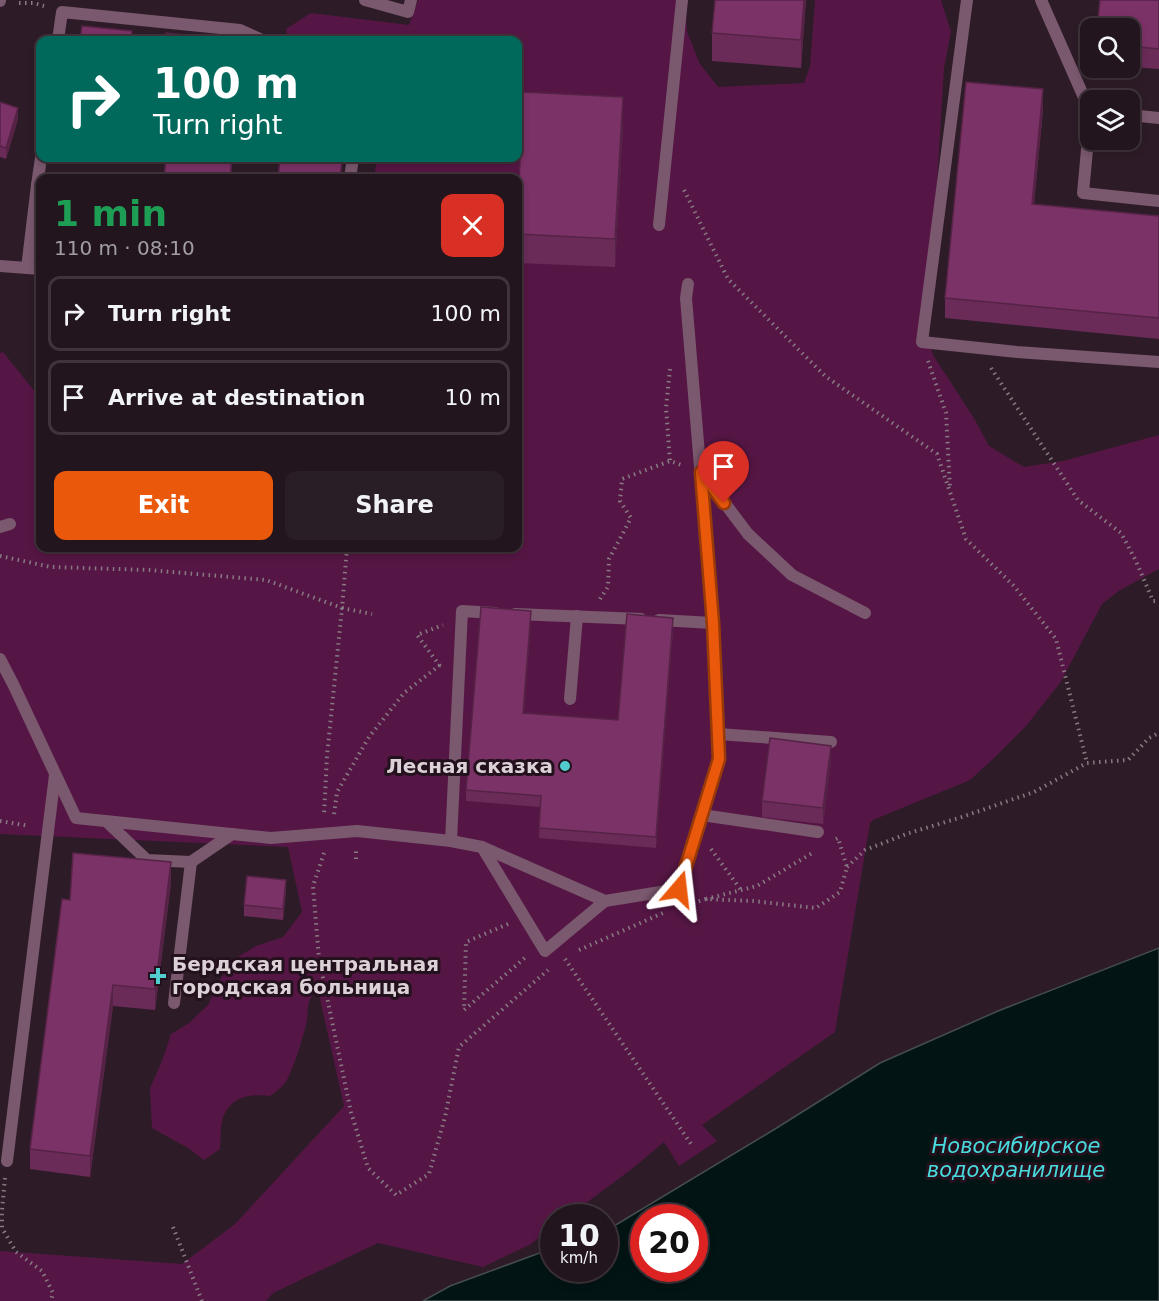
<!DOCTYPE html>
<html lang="en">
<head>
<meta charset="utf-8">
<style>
	:root { --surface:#22151d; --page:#2a1e26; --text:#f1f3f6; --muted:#a29fa4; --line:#3f343b; --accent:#ea580c }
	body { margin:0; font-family:"DejaVu Sans",sans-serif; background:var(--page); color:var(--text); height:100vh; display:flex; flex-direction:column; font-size:22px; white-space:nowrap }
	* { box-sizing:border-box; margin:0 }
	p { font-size:20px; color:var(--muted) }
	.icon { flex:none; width:33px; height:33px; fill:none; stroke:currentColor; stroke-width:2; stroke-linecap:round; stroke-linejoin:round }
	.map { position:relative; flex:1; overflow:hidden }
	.panel { position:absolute; left:36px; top:174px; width:486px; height:378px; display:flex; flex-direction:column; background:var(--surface); border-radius:12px; box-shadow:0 3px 9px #0003,0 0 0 2px var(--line) }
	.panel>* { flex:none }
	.banner { position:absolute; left:36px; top:36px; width:486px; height:126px; border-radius:12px; box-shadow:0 3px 9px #0003,0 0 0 2px var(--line); background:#00695c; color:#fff; overflow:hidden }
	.tools { position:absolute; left:1080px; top:18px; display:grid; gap:12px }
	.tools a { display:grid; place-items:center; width:60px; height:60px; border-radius:12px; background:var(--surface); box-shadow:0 3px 9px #0003,0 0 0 2px var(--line); font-size:30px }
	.speed { position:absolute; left:540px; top:1204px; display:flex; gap:12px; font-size:30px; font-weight:700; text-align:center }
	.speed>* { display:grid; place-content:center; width:78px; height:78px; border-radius:50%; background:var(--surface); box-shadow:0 3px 9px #0003,0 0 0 2px var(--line); line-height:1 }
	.speed small { font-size:15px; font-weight:400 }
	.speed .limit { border:9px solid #d22; background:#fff; color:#111 }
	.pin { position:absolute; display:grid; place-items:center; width:51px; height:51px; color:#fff; margin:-62px -26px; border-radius:50% 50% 50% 0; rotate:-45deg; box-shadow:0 0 6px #0007 }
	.pin .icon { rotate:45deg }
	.me { position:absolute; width:66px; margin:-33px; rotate:17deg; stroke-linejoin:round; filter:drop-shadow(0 0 4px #0008) }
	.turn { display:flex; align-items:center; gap:21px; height:126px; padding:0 18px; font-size:27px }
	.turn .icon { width:78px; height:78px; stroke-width:2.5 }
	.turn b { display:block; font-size:42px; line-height:51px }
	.round { display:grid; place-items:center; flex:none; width:63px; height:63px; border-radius:12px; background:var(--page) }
	.headline { display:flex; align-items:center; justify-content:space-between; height:102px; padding:0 18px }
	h1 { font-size:36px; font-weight:700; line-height:45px; color:#1e9e55 }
	.button { display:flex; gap:12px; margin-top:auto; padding:12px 18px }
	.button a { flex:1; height:69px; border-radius:12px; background:var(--accent); color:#fff; font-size:24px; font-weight:700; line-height:69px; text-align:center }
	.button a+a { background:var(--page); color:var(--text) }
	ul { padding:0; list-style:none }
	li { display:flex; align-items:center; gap:18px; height:75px; margin:0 12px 9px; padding:0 6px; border:3px solid var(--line); border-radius:12px }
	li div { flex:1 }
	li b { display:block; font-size:22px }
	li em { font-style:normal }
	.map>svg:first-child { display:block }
</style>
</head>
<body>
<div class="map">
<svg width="1159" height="1301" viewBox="0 0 1159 1301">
	<rect width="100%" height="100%" fill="#2d1c27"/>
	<!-- green -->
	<path fill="#561645" d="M418,0H685L687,32L700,64L718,87L804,83L810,66L815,0H941L951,32L944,68L935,216L920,312L933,355L975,420L989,446L1024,467L1063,461L1159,435V569L1120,590L1102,604L1060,683L1026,726L994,758L970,780L873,820L870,823L835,1032L702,1125L717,1141L679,1166L664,1142L633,1168L566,1218H554L553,1227L531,1244L483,1267L378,1243L273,1293L266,1301H0V1251L182,1264L235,1224L344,1106L318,990C306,1000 309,1006 307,1020C305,1032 292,1074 285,1083C281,1088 275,1092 270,1096C251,1094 234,1095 224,1115C220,1122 221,1140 220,1149L204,1160L188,1148L152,1128L150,1088L162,1061L171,1034L189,1023L208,1005L219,981L236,958L256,946L283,937L302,912L288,847L0,834V353L3,352L36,393L40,438V548H518V178H374L377,158H518V40H288L286,29L311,13L409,25Z"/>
	<!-- water -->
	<path fill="#031414" stroke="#444d4f" stroke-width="1.5" fill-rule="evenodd" d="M1159,948V1301H423L450,1286L553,1248L554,1269H604L605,1230L614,1226L775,1129L880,1063L998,1011ZM644,1218H694V1269H644Z"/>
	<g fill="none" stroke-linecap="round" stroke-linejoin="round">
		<!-- path -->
		<g stroke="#887a83" stroke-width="4" stroke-dasharray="1.5 4.5" stroke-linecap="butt">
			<path d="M19,3H34L44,6"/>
			<path d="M684,190L728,279L825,376L937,454L966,539L1014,586L1056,639L1087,763"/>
			<path d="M928,361L946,413L950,488"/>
			<path d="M991,368L1078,500L1121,533L1135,559L1153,601H1159"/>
			<path d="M670,369L666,408L670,461"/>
			<path d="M347,548L342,608L372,614"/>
			<path d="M0,556L51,567L149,570L266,580L342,608L327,756L324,815"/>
			<path d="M600,599L608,587L609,559L631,518L620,501L622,479L670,461L681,465"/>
			<path d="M440,666L417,635L443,625"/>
			<path d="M334,814L337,792L369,737L404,693L440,665"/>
			<path d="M0,821L29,826"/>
			<path d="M711,849L741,890"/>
			<path d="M324,853L313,886L319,959L351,1112L368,1168L396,1195L429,1174L445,1117L459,1047L548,970"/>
			<path d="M356,859V850"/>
			<path d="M847,867L865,850L909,833L959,818L1034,792L1087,763L1128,760L1149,738L1159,733"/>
			<path d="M706,899L757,886L814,852"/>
			<path d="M693,903L706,899L753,901L816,908L840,892L847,867L838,838L836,839"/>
			<path d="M508,924L466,942L464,1010L527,956"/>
			<path d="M579,950L663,913"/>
			<path d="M565,959L691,1144"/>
			<path d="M5,1178L2,1210V1228L16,1252L42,1271L53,1293L51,1301"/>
			<path d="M173,1227L202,1301"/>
		</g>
		<!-- service -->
		<g stroke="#7a586e" stroke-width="12">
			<path d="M365,0L408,12L411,0"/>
			<path d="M967,0L922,342L1017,352L1159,362"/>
			<path d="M1041,0L1090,111"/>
			<path d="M0,1V0"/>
			<path d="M58,40L62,12L240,30L262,40"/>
			<path d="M1130,115L1159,118"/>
			<path d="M1090,117L1083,193L1159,201"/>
			<path d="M350,178L353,158"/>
			<path d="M37,185L27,268L40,269"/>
			<path d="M40,186L37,185L41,158"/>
			<path d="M659,225L682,0"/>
			<path d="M0,266L27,268"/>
			<path d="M702,473L748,534L792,575L865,613"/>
			<path d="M0,527L10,524"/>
			<path d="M515,614L641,619"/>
			<path d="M659,620L713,623"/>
			<path d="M0,659L14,686L76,818L271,838L357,831L451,841L482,847L605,901L679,889L719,759L713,623L686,298L688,284"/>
			<path d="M570,699L577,616"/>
			<path d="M718,734L831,742"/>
			<path d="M702,815L818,832"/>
			<path d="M106,821L147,860L191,862L232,834"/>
			<path d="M451,841L462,611L495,613"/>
			<path d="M482,847L545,951L605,901"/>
			<path d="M174,1003L191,862"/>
			<path d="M7,1161L55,775"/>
		</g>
	</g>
	<!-- wall -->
	<g fill="#6a2b58">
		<path d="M806,0L801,68L712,61V33Z"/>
		<path d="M1159,0V69L1130,67V28Z"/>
		<path d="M0,102L18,119L6,159L0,157Z"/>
		<path d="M1043,110L1034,204L1159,216V339L945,318V298Z"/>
		<path d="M623,125L615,267L518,263V208Z"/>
		<path d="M531,621L524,713L618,720L673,629L656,848L539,838L540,807L466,801V790Z"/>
		<path d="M831,761L823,824L762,817V801Z"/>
		<path d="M171,883L155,1010L113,1006L90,1177L30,1169V1149L70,900Z"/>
		<path d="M286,891L283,920L244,916V905Z"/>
	</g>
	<!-- shaded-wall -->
	<g fill="#562347">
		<path d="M804,0H806L801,68V40Z"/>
		<path d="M1043,89V110L1032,224V204Z"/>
		<path d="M623,97V125L615,267V239Z"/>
		<path d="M18,108V119L6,159V148Z"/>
		<path d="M232,158H233L231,178H230Z"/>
		<path d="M531,611V621L523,724V713Z"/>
		<path d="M673,618V629L656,848V837Z"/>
		<path d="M831,746V761L823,824V808Z"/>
		<path d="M171,862V883L155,1010V989Z"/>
		<path d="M286,880V891L283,920V909Z"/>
		<path d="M113,985V1006L90,1177V1156Z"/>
	</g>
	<!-- building -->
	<g fill="#7b3266" stroke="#562347" stroke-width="1.5">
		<path d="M715,0H804L801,40L712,33Z"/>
		<path d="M1100,0H1159V49L1130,46V28H1097Z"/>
		<path d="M82,26L132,31L131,40H80Z"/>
		<path d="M166,33L219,39V40H166Z"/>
		<path d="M966,82L1043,89L1032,204L1159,216V318L945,298Z"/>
		<path d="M523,92L623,97L615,239L518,234V208Z"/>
		<path d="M0,102L18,108L6,148L0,146Z"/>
		<path d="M166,158H232L230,178H164Z"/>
		<path d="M280,158H312L342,162L340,178H278Z"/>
		<path d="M481,607L531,611L523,713L618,720L627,614L673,618L656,837L539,828L541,796L466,790Z"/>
		<path d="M770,738L831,746L823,808L762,801Z"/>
		<path d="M73,853L171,862L155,989L113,985L90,1156L30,1149L62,899L70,900Z"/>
		<path d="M247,876L286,880L283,909L244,905Z"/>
	</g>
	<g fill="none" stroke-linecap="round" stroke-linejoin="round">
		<defs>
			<path id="route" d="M679,889L719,759L713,623L701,472L724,503"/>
		</defs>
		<!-- route casing -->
		<use href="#route" stroke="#983908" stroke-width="15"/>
		<!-- route -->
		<use href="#route" stroke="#ea580c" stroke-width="10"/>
	</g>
	<!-- markers -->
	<g fill="#52cdcf" stroke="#23121d" stroke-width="2">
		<circle cx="565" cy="766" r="6"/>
		<path d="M155 967h6v6h6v6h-6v6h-6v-6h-6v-6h6z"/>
	</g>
	<g text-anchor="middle" stroke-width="6" stroke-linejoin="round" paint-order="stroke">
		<!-- poi labels -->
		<g font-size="20" font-weight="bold" fill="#ddd1d8" stroke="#23121d" text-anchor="end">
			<text x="553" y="773">Лесная сказка</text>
			<text x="172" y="971" text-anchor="start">Бердская центральная<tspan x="172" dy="23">городская больница</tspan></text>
		</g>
		<!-- water labels -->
		<g font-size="21" font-style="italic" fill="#48dadd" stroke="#23121d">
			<text x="1016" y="1153">Новосибирское<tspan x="1016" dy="24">водохранилище</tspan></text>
		</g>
	</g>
</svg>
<div class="tools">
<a><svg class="icon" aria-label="search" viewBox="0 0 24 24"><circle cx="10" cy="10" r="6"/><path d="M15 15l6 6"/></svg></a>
<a><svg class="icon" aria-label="layers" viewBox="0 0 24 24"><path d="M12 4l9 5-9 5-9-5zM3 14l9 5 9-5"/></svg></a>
</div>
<div class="speed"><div>10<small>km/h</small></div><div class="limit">20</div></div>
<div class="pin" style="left:724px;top:503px;background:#d93025"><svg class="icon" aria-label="arrive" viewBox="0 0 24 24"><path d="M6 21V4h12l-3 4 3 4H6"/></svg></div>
<svg class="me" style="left:679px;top:889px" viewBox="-20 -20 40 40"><path d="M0-17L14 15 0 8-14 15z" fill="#ea580c" stroke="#fff" stroke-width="4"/></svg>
<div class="banner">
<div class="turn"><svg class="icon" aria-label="right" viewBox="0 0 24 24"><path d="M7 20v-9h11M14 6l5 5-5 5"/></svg><div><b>100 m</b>Turn right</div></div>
</div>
<section class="panel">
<div class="headline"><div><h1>1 min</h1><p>110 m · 08:10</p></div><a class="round" style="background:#d93025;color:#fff"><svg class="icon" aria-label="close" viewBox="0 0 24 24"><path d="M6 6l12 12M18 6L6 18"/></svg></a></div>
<ul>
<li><svg class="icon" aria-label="right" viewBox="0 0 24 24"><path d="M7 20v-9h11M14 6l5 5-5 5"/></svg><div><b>Turn right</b></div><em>100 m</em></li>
<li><svg class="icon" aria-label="arrive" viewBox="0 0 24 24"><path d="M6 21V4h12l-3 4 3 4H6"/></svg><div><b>Arrive at destination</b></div><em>10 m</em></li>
</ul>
<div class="button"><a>Exit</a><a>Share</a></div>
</section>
</div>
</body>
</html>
